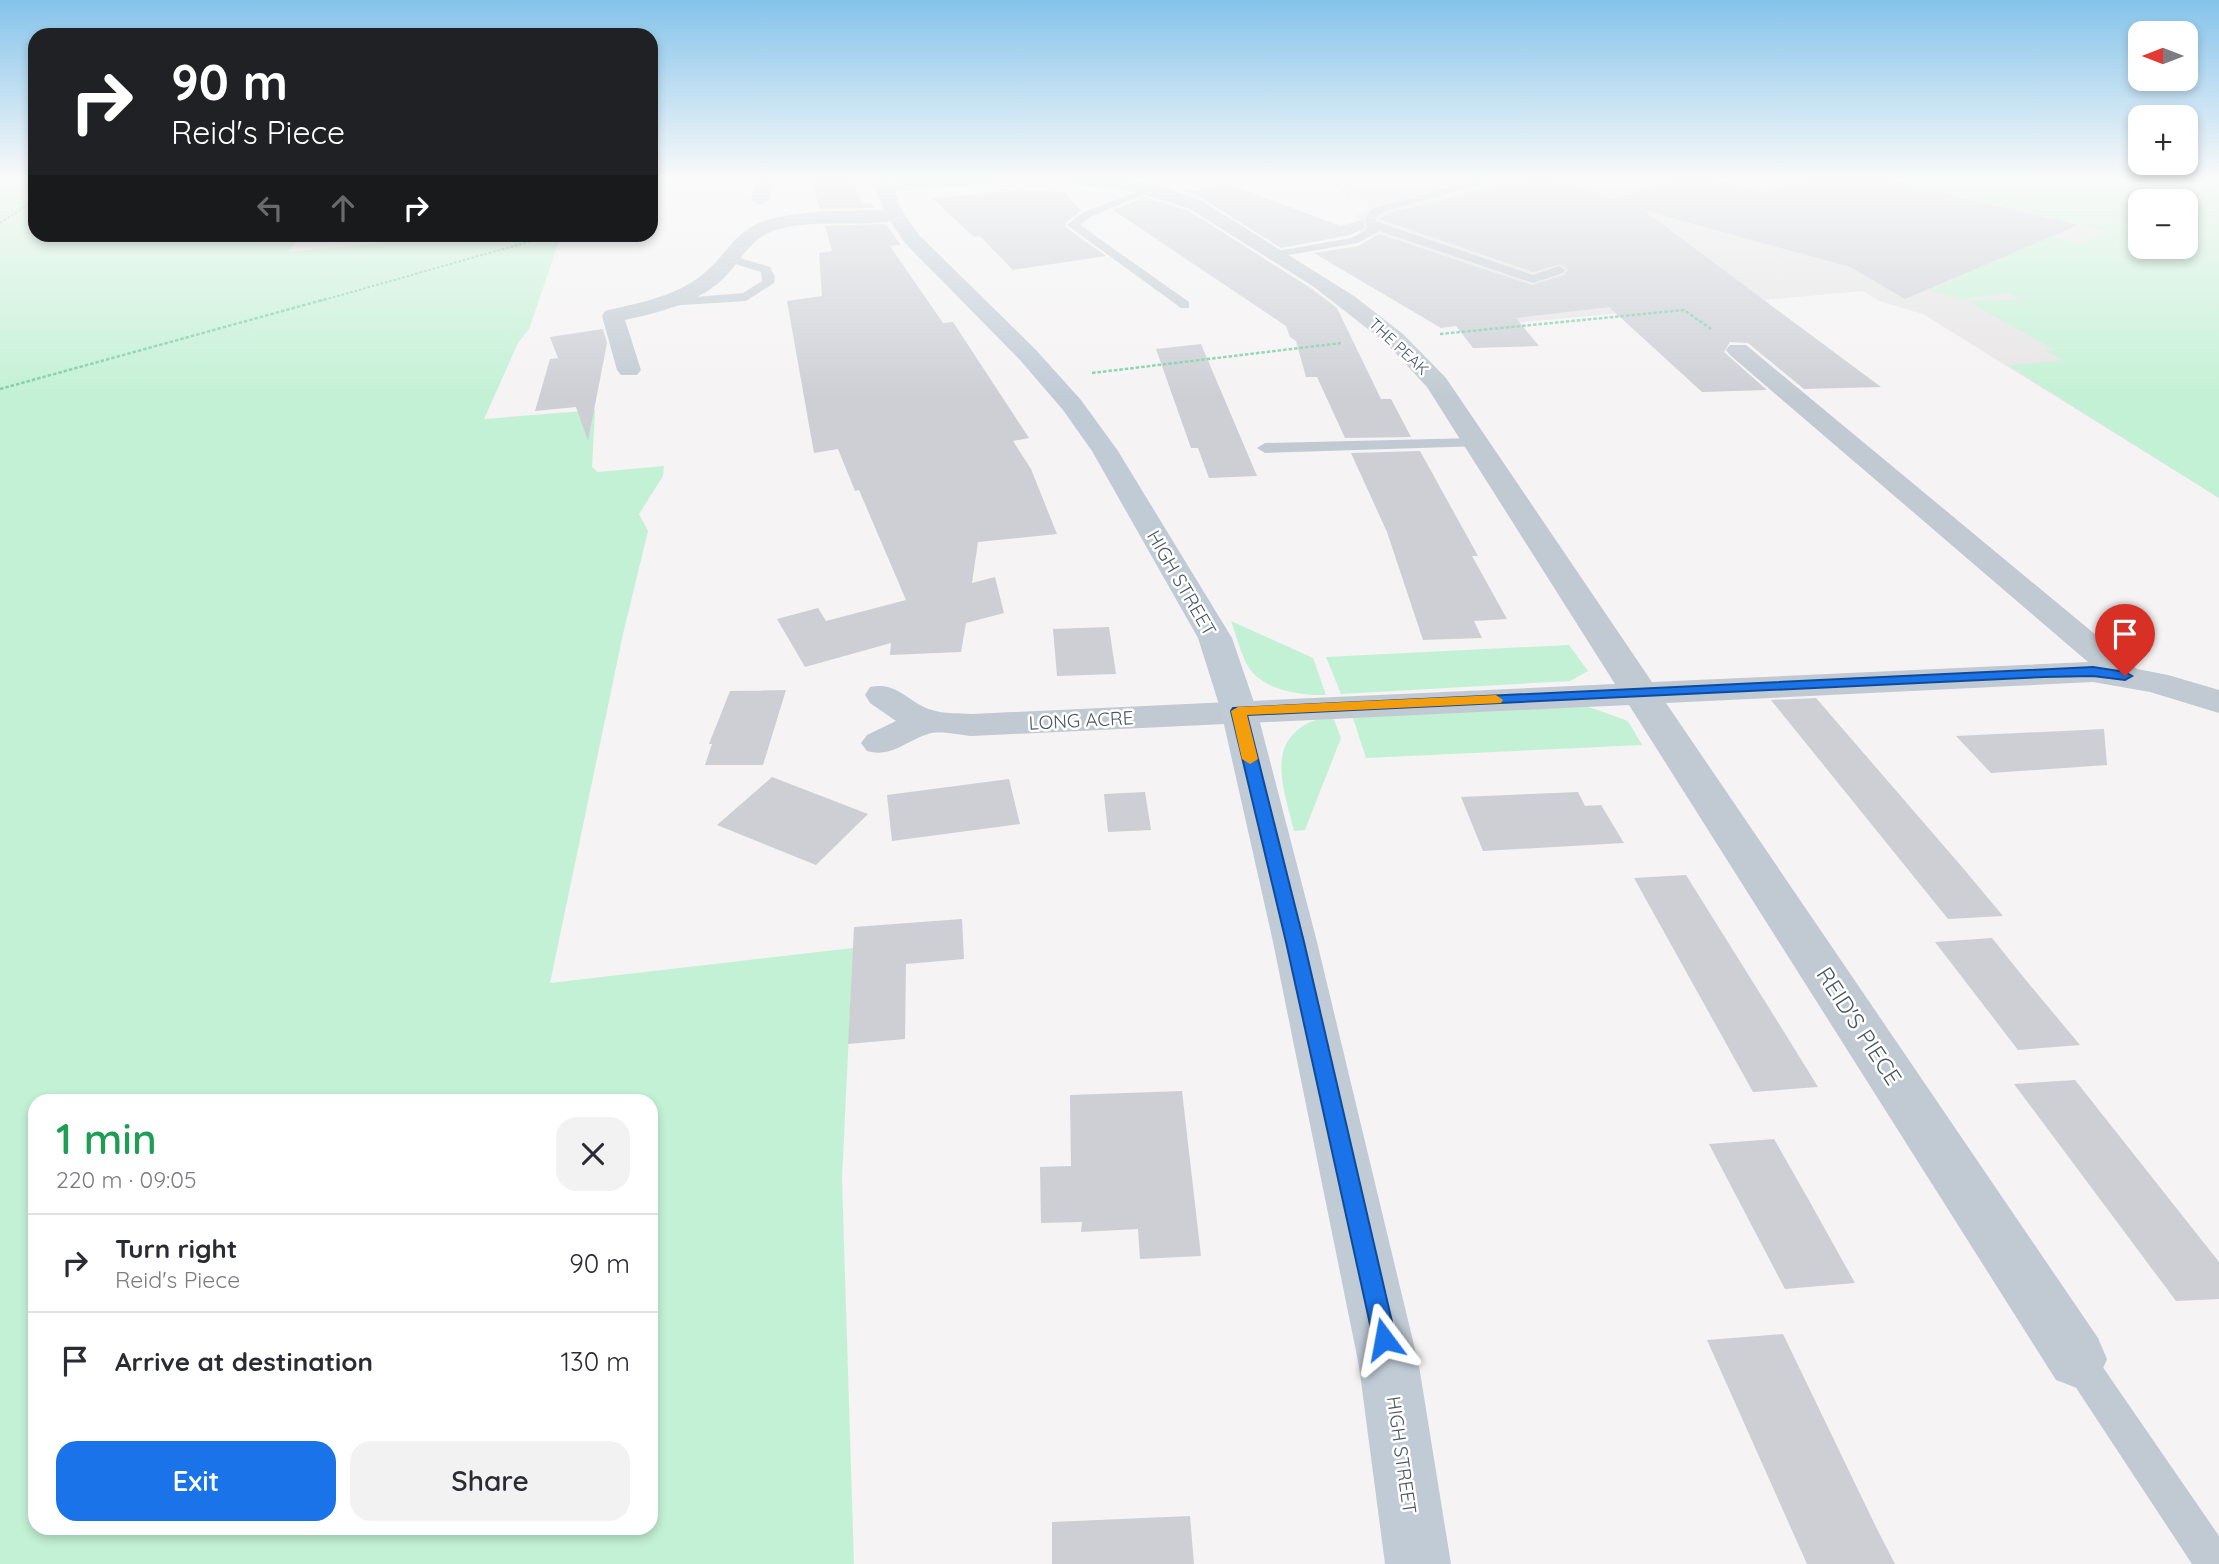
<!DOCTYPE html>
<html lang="en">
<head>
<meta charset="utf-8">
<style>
	:root { --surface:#fff; --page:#f2f2f3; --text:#2b2b33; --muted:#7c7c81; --line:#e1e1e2; --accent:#1a73e8 }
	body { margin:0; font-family:Quicksand,sans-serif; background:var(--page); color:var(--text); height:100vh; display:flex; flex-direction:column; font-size:26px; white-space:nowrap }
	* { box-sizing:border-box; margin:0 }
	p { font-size:23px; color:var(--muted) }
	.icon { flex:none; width:38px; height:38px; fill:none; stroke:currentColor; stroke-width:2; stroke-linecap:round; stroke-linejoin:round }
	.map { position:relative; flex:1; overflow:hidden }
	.details { position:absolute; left:28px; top:1094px; width:630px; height:441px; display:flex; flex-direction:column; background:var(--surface); border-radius:21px; box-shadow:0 4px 10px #0003 }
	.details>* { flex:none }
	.guide { position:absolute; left:28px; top:28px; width:630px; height:214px; border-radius:21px; box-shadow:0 4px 10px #0003; background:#202124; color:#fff; overflow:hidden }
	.needle { width:46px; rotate:270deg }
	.tools { position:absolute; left:2128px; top:21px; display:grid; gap:14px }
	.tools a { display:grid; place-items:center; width:70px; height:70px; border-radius:14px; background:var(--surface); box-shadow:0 4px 10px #0003; font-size:35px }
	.pin { position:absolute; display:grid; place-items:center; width:60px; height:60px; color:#fff; margin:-72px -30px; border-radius:50% 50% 50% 0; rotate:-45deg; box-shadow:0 0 7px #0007 }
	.pin .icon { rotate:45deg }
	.me { position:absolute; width:77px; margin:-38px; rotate:347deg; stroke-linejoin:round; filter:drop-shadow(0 0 5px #0008) }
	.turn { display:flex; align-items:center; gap:24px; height:147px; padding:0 28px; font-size:32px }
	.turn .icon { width:91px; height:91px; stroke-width:2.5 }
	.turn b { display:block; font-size:49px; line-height:60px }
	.lanes { display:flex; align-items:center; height:66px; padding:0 28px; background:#0003; justify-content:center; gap:35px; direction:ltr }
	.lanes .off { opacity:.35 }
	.round { display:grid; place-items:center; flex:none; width:74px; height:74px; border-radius:21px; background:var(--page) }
	.overview { display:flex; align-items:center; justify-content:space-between; height:119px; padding:0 28px }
	h1 { font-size:42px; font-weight:600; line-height:52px; color:#1e9e55 }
	.primary-button { display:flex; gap:14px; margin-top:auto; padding:14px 28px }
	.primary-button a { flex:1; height:80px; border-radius:21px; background:var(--accent); color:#fff; font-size:28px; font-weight:600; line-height:80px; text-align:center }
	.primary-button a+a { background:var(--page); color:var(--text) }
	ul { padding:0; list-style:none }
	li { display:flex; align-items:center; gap:21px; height:98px; padding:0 28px; border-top:2px solid var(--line) }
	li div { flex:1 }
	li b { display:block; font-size:26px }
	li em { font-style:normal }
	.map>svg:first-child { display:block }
</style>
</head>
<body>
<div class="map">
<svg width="2219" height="1564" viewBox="0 0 2219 1564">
	<rect width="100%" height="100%" fill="#f5f3f3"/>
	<!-- education -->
	<path fill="#e6e4e5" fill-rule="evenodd" d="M1334,178H2003L2219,181V498L1923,314L1879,301L1863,291L1501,324L1400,247L1360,232L1357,216L1371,204L1355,197ZM2140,201H2186V247H2140Z"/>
	<!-- green -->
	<g fill="#c3f1d5" fill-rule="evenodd">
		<path d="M0,178H35V234L301,235L288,252L387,242L561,235L529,329L518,343L484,419L595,410L592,467L598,472L664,466L663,476L639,514L648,531L623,634L550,983L853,948L842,1179L854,1564H0ZM35,1101H651V1528H35Z"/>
		<path d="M1885,178H2219V498L2008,365L2064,361L2046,351L2055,350L1967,301L2027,300L2009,293L1960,299L1928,289L1954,280L1949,278L2052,236L2082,243L2106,231ZM2140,201H2186V247H2140Z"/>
		<path d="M1231,621L1313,658L1326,695C1299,696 1260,690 1246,663C1240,650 1236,635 1231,621Z"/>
		<path d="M1569,645L1588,671L1570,681L1341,694L1326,657Z"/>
		<path d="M1589,707L1628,721L1642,745L1366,758L1352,715Z"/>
		<path d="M1332,715L1341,738L1305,830L1294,831C1281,779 1262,731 1332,715Z"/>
	</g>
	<!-- building -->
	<g fill="#cdcfd5">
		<path d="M811,178H852L862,204L871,203L874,208L820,209Z"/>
		<path d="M1529,178H1544L1614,198L1680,178L1709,179L1765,193L1812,178H1881L2078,225L1905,299L1850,267L1643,210L1881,387L1804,389L1748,343L1730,342L1724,352L1767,390L1702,392L1609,307L1516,318L1539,346L1473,348L1456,326L1441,328L1314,253L1358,246L1379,234L1532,285L1564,275L1568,269L1560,264L1533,272L1379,219L1389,213Z"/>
		<path d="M1225,183L1341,226L1363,220L1365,228L1350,235L1281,248L1203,199L1184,192Z"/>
		<path d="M1020,190L1064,192L1081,211L1065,223V227L1106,256L1013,270L980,236L974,237L932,198Z"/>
		<path d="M1145,197L1189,211L1312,289L1337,308L1381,399H1391L1411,437L1345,438L1317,377H1306L1296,341L1290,337L1286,326L1113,210Z"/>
		<path d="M886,224L901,245L890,246L943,323L953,322L1029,438L1013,441L1031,469L1057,534L978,542L972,583L995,577L1004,613L966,623L961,652L890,655L891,643L805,667L777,619L818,608L826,621L906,600L859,490L855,491L838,449L814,453L787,301L822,296L819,253L832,251L825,226Z"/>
		<path d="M603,329L607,343L588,441L576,407L535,411L550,359L558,358L550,337Z"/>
		<path d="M1201,344L1257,476L1209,478L1198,448H1191L1156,349Z"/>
		<path d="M1420,451L1478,556H1472L1507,619L1474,621L1482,638L1423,640L1387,532L1351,453Z"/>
		<path d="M1109,627L1116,674L1057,676L1053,629Z"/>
		<path d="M786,690L763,765H705L712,744H709L730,691Z"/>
		<path d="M1816,698L1962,867L2003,916L1948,919L1771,700Z"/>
		<path d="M2104,729L2107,765L1991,773L1956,736Z"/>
		<path d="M772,777L868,814L816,865L717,825Z"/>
		<path d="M1009,779L1020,824L892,841L887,795Z"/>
		<path d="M1145,792L1151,830L1108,832L1104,794Z"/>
		<path d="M1578,792L1585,806L1601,805L1624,843L1483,851L1461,797Z"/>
		<path d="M1686,875L1781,1027L1818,1087L1753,1092L1634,878Z"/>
		<path d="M962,919L964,959L906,964L905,1039L848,1044L854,927Z"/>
		<path d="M1992,938L2029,984L2080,1045L2018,1050L1935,942Z"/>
		<path d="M2075,1080L2219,1262V1299L2176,1301L2014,1084Z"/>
		<path d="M1182,1091L1201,1256L1140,1259L1138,1229L1081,1232L1082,1222L1041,1223L1040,1167L1071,1166L1070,1095Z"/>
		<path d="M1774,1139L1811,1204L1855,1283L1785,1289L1709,1144Z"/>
		<path d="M1783,1334L1876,1527L1895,1564H1807L1707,1340Z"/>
		<path d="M1190,1516L1194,1564H1052V1522Z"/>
	</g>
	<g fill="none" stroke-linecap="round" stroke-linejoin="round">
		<!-- path-far1 -->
		<g stroke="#7ad0a6" stroke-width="2" stroke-dasharray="2.5 2" stroke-linecap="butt">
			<path d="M1330,178L1350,197"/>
			<path d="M0,223L35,200"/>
			<path d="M320,301L556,234"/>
		</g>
		<!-- path -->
		<g stroke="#7ad0a6" stroke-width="2.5" stroke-dasharray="3.5 2" stroke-linecap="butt">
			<path d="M1440,334L1684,310L1711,329"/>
			<path d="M1092,373L1341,343"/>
			<path d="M0,389L326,299"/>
		</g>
		<!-- lane -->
		<g fill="#c1cad2" fill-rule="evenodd">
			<path d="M1485,178H1503L1386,211L1378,215L1375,221L1533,275L1559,266L1565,270L1563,273L1533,283L1379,231L1358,243L1277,257L1271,254L1277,251L1351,238L1368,229L1365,221L1370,211L1378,207Z"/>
			<path d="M1146,188L1155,190L1090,217L1080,225L1189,302V308H1181L1067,225L1082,213Z"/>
			<path d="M730,255L770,267L775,277L774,283L746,301L666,306L664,303L670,299L743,293L762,281L761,272L726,261V257Z"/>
			<path d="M1476,438L1484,443L1482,446L1265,453L1257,448L1265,443Z"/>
			<path d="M2077,1342L2089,1347L2219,1536V1564H2192L2065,1371L2060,1359L2065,1347Z"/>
		</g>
		<!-- street -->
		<g fill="#c1cad2" fill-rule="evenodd">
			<path d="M757,178H774L769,200L760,205L751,200Z"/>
			<path d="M928,178H1004L996,183L883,192L874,187L883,182Z"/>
			<path d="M1056,178L1123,179L1172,190L1202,201L1354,296L1403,334L1446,378L1652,682L2088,662L1730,355L1726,350L1730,345H1746L2137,669L2168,675L2219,690V713L2150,692L2093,682L1666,703L2098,1338L2107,1359L2098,1380L2077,1388L2056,1380L1629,705L972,736C960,735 939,730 928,734C905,741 892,758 867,751L861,743L867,735L896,721L870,703L865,695L870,687C898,681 908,703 932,710C944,714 959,713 972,714L1615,684L1427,387L1387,344L1314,287L1190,209L1137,192L1064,183Z"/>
			<path d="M895,210L901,211L904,215L901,219C860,229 814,217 773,231C750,239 739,263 723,279C696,304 660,312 625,320L641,370L637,375H621L617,370L602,316L605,311C642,302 680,296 709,269C723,256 734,237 751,227C783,208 857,211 895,210Z"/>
		</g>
		<!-- secondary -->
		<path fill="#c1cbd6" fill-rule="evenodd" d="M871,178H888L904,214L919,235L1036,350L1081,400L1118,451L1232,638L1257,711L1317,942L1419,1366L1451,1564H1385L1359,1366L1273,942L1221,711L1198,638L1092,451L1063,410L1020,360L905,243L886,215Z"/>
	</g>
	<!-- sky -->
	<linearGradient id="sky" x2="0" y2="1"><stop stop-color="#85c3ea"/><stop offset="0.45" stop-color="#fafafa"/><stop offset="1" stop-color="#fafafa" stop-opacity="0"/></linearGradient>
	<rect width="2219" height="397" fill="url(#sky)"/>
	<!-- route -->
	<path fill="#1a73e8" stroke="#114b97" stroke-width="2" d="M2093,667L2125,672L2132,676L2125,680L2093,676L2044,677L1247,715L1304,942L1396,1339L1392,1347L1384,1351L1375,1347L1286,942L1231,711L1233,708Z"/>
	<!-- slow -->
	<path fill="#f59e0b" d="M1496,695L1503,700L1501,703L1247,715L1258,759L1250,764L1242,759L1231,711L1238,707Z"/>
	<g text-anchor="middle" stroke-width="5" stroke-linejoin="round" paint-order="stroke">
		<!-- far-street labels -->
		<g font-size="16" fill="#4a5661" stroke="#fff">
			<text transform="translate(1399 346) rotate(43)" y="6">THE PEAK</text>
		</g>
		<!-- street labels -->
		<g font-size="19" fill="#4a5661" stroke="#fff">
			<text transform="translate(1182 583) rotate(60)" y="7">HIGH STREET</text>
			<text transform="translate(1081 720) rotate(-3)" y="7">LONG ACRE</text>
			<text transform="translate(1402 1455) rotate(82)" y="7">HIGH STREET</text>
		</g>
		<!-- near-street labels -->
		<g font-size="23" fill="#4a5661" stroke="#fff">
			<text transform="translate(1859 1026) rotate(57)" y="8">REID'S PIECE</text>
		</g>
	</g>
</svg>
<div class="tools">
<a><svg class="needle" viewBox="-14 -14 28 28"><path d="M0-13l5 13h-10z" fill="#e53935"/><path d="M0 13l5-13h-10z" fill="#7c7c81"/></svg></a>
<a>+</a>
<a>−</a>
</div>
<div class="pin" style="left:2125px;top:676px;background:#d93025"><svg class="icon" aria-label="arrive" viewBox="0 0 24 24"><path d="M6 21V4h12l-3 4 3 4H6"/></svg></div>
<svg class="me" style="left:1384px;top:1339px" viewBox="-20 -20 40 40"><path d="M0-17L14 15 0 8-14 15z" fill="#1a73e8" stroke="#fff" stroke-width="4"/></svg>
<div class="guide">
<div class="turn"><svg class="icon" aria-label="right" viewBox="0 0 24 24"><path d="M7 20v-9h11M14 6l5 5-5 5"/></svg><div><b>90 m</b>Reid's Piece</div></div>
<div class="lanes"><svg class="icon off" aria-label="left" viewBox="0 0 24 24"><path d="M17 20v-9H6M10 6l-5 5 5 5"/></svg><svg class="icon off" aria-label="ahead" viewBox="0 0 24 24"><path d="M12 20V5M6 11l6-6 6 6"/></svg><svg class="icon" aria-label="right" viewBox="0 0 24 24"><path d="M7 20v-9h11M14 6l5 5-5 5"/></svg></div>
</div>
<section class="details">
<div class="overview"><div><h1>1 min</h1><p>220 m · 09:05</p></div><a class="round"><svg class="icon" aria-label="close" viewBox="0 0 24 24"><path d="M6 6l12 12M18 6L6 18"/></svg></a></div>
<ul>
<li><svg class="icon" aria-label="right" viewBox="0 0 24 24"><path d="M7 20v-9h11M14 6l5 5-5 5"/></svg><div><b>Turn right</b><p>Reid's Piece</p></div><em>90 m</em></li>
<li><svg class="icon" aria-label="arrive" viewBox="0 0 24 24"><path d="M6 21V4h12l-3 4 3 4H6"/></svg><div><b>Arrive at destination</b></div><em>130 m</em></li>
</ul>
<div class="primary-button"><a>Exit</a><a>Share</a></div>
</section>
</div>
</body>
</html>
